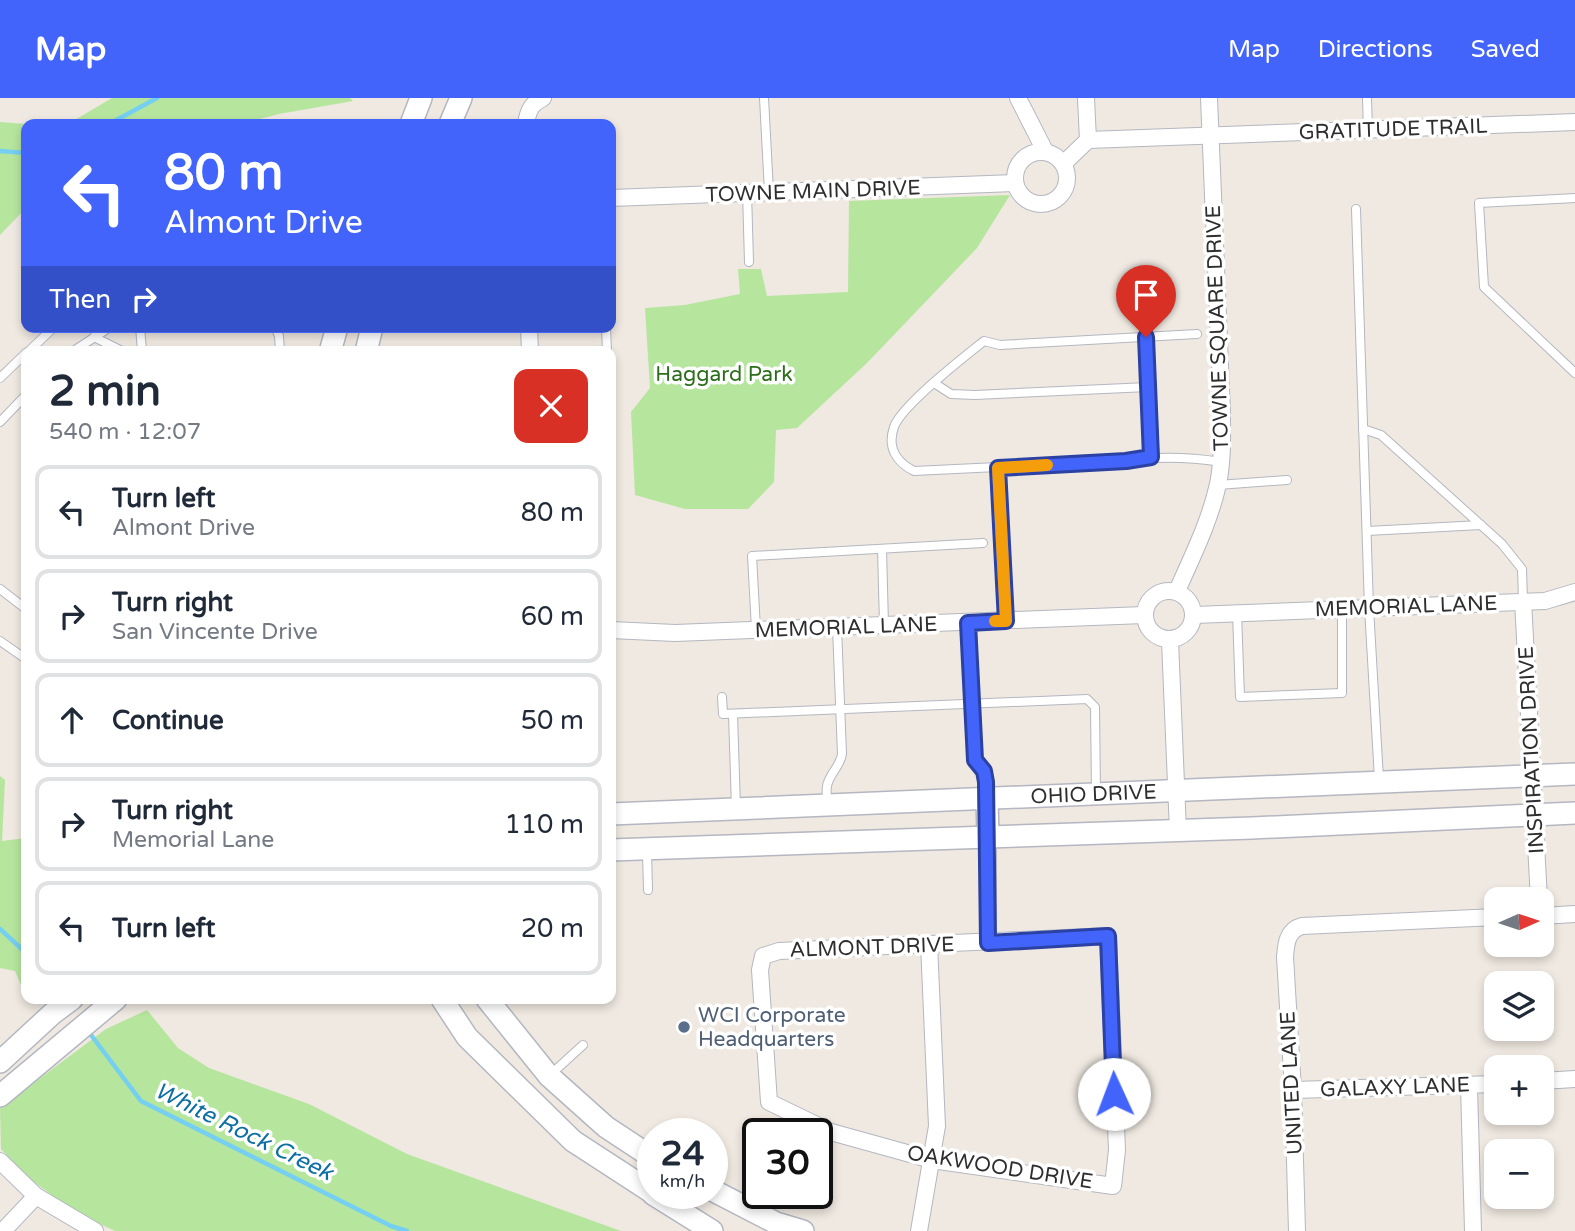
<!DOCTYPE html>
<html lang="en">
<head>
<meta charset="utf-8">
<style>
	:root { --surface:#fff; --page:#f6f6f7; --text:#1f2937; --muted:#747a83; --line:#e0e1e3; --accent:#4264fb }
	body { margin:0; font-family:"Varela Round",sans-serif; background:var(--page); color:var(--text); height:100vh; display:flex; flex-direction:column; font-size:26px; white-space:nowrap }
	* { box-sizing:border-box; margin:0 }
	p { font-size:23px; color:var(--muted) }
	.icon { flex:none; width:38px; height:38px; fill:none; stroke:currentColor; stroke-width:2; stroke-linecap:round; stroke-linejoin:round }
	.map { position:relative; flex:1; overflow:hidden }
	.sheet { position:absolute; left:21px; top:248px; width:595px; height:658px; display:flex; flex-direction:column; background:var(--surface); border-radius:14px; box-shadow:0 4px 10px #0003 }
	.sheet>* { flex:none }
	.guide { position:absolute; left:21px; top:21px; width:595px; height:214px; border-radius:14px; box-shadow:0 4px 10px #0003; background:#4264fb; color:#fff; overflow:hidden }
	.needle { width:46px; rotate:87deg }
	.fabs { position:absolute; left:1484px; top:789px; display:grid; gap:14px }
	.fabs a { display:grid; place-items:center; width:70px; height:70px; border-radius:14px; background:var(--surface); box-shadow:0 4px 10px #0003; font-size:35px }
	.speed { position:absolute; left:637px; top:1020px; display:flex; gap:14px; font-size:35px; font-weight:700; text-align:center }
	.speed>* { display:grid; place-content:center; width:91px; height:91px; border-radius:50%; background:var(--surface); box-shadow:0 4px 10px #0003; line-height:1 }
	.speed small { font-size:18px; font-weight:400 }
	.speed .limit { border:4px solid #111; border-radius:10px; background:#fff; color:#111 }
	.pin { position:absolute; display:grid; place-items:center; width:60px; height:60px; color:#fff; margin:-72px -30px; border-radius:50% 50% 50% 0; rotate:-45deg; box-shadow:0 0 7px #0007 }
	.pin .icon { rotate:45deg }
	.me { position:absolute; width:77px; margin:-38px; rotate:358deg; stroke-linejoin:round; filter:drop-shadow(0 0 5px #0008) }
	.turn { display:flex; align-items:center; gap:24px; height:147px; padding:0 28px; font-size:32px }
	.turn .icon { width:91px; height:91px; stroke-width:2.5 }
	.turn b { display:block; font-size:49px; line-height:60px }
	.then { display:flex; align-items:center; height:66px; padding:0 28px; background:#0003; gap:14px; font-size:26px }
	.round { display:grid; place-items:center; flex:none; width:74px; height:74px; border-radius:14px; background:var(--page) }
	.summary { display:flex; align-items:center; justify-content:space-between; height:119px; padding:0 28px }
	h1 { font-size:42px; font-weight:800; line-height:52px }
	ul { padding:0; list-style:none }
	li { display:flex; align-items:center; gap:21px; height:94px; margin:0 14px 10px; padding:0 14px; border:4px solid var(--line); border-radius:14px }
	li div { flex:1 }
	li b { display:block; font-size:26px }
	li em { font-style:normal }
	header { display:flex; align-items:center; gap:42px; box-sizing:border-box; height:98px; padding:0 35px; background:var(--accent); color:#fff }
	header strong { font-size:33px }
	nav { display:flex; gap:38px; margin-inline-start:auto; font-size:24px }
	.map>svg:first-child { display:block }
</style>
</head>
<body>
<header>
<strong>Map</strong>
<nav><a>Map</a><a>Directions</a><a>Saved</a></nav>
</header>
<div class="map">
<svg width="1575" height="1133" viewBox="0 0 1575 1133">
	<rect width="100%" height="100%" fill="#efe9e1"/>
	<!-- green -->
	<g fill="#b6e59e">
		<path d="M112,0H350L353,3L279,16L240,26H68Z"/>
		<path d="M0,24L26,26V110L0,137Z"/>
		<path d="M1010,97L977,150L867,265L797,330L776,332L774,384L748,411H685L635,397L631,314L650,290L645,210L685,207L740,196L738,171H761L767,198L848,194L849,103Z"/>
		<path d="M0,678L5,682L2,743L26,740V899L15,873L0,870Z"/>
		<path d="M147,912L178,950L209,970L309,1006L407,1056L621,1133H115L74,1114L29,1080L1,1051L0,1010L106,931Z"/>
	</g>
	<g fill="none" stroke-linecap="round" stroke-linejoin="round">
		<!-- stream -->
		<g stroke="#75cff0" stroke-width="4.5">
			<path d="M109,26L157,0"/>
			<path d="M0,53L26,55"/>
			<path d="M0,831L26,855"/>
			<path d="M88,933L141,1003L391,1128L407,1133"/>
		</g>
		<defs>
			<g id="service">
				<path d="M764,0L769,94"/>
				<path d="M1367,0L1368,32"/>
				<path d="M747,94L749,164"/>
				<path d="M1575,100L1479,105L1484,189L1575,275"/>
				<path d="M1356,111L1369,510L1379,681"/>
				<path d="M275,229L279,238L280,254"/>
				<path d="M606,229L607,254"/>
				<path d="M1197,236L1000,247L984,243C964,259 902,307 894,329C887,349 896,364 914,373L1126,363C1158,358 1188,359 1221,364"/>
				<path d="M94,239L124,254"/>
				<path d="M1146,239L1151,359"/>
				<path d="M28,254L54,229"/>
				<path d="M72,254L110,229"/>
				<path d="M134,254L142,253L140,229"/>
				<path d="M0,280L26,255"/>
				<path d="M934,285L951,296L975,297L1148,289"/>
				<path d="M0,324L26,297"/>
				<path d="M1363,331L1381,337L1502,446L1522,471L1523,503"/>
				<path d="M998,370L1006,523"/>
				<path d="M1218,387L1287,382"/>
				<path d="M1367,433L1481,427"/>
				<path d="M882,451L884,527"/>
				<path d="M0,491L26,511"/>
				<path d="M1237,515L1240,599L1342,595V511"/>
				<path d="M968,525L974,646C975,661 979,663 984,675C987,683 987,692 987,700"/>
				<path d="M756,531L752,458L983,445"/>
				<path d="M0,543L26,561"/>
				<path d="M722,599L723,616L1087,601L1095,609L1096,694"/>
				<path d="M733,616L736,710"/>
				<path d="M828,707C827,701 826,694 827,688C829,676 840,669 842,656L837,529"/>
				<path d="M647,754L648,792"/>
				<path d="M549,978L583,947"/>
			</g>
			<g id="minor">
				<path d="M1018,0L1045,53"/>
				<path d="M1086,0L1088,42"/>
				<path d="M526,26C528,13 531,6 543,0"/>
				<circle cx="1041" cy="80" r="26"/>
				<path d="M1063,66L1088,42L1575,24"/>
				<path d="M611,100L1015,85"/>
				<path d="M529,229L530,254"/>
				<circle cx="1169" cy="517" r="24"/>
				<path d="M1177,493C1192,459 1210,423 1218,386C1223,362 1222,338 1222,315L1209,0"/>
				<path d="M1523,503L1539,802"/>
				<path d="M1194,517L1545,503L1575,494"/>
				<path d="M611,532L675,535L1144,517"/>
				<path d="M1170,543L1178,733"/>
				<path d="M988,739V844"/>
				<path d="M1542,818L1575,816"/>
				<path d="M1108,838L1117,1052L1113,1088L932,1062L831,1034L769,1004L760,872L763,858L779,853Z"/>
				<path d="M1542,983L1575,981"/>
				<path d="M1469,987L1473,1133"/>
				<path d="M1293,992L1496,986"/>
				<path d="M0,1063L36,1098L95,1133"/>
				<path d="M3,1133L36,1098"/>
				<path d="M919,1133L937,1028L929,846"/>
				<path d="M1297,1133L1293,992L1285,859C1286,846 1287,832 1302,828L1496,819"/>
			</g>
			<g id="secondary">
				<path d="M411,26L421,0"/>
				<path d="M450,26L461,0"/>
				<path d="M330,254L337,229"/>
				<path d="M366,254L372,229"/>
				<path d="M987,700L988,739"/>
				<path id="s1" d="M611,716L1575,676"/>
				<path d="M611,752L1252,730L1575,715"/>
				<path d="M442,901L467,939L573,1043L653,1095"/>
				<path d="M487,901L549,978L606,1029L653,1060"/>
				<path d="M0,964L52,916L72,901"/>
				<path d="M0,998L116,901"/>
				<path d="M712,1092L776,1125L803,1133"/>
				<path d="M653,1096L712,1133"/>
			</g>
		</defs>
		<!-- service casing -->
		<use href="#service" stroke="#b4b7c1" stroke-width="10"/>
		<!-- minor casing -->
		<use href="#minor" stroke="#b4b7c1" stroke-width="18"/>
		<!-- secondary casing -->
		<use href="#secondary" stroke="#b4b7c1" stroke-width="24"/>
		<!-- service -->
		<use href="#service" stroke="#fff" stroke-width="8"/>
		<!-- minor -->
		<use href="#minor" stroke="#fff" stroke-width="16"/>
		<!-- secondary -->
		<use href="#secondary" stroke="#fff" stroke-width="21"/>
	</g>
	<g fill="none" stroke-linecap="round" stroke-linejoin="round">
		<defs>
			<path id="route" d="M1114,996L1108,838L988,845L986,684L984,673L975,662L968,525L1006,523L998,370L1126,363L1151,359L1146,239"/>
		</defs>
		<!-- route casing -->
		<use href="#route" stroke="#2b41a3" stroke-width="18"/>
		<!-- route -->
		<use href="#route" stroke="#4264fb" stroke-width="12"/>
		<!-- slow -->
		<path stroke="#f59e0b" stroke-width="12" d="M995,523H1006L998,370L1047,367"/>
	</g>
	<!-- markers -->
	<circle fill="#5c6f8a" stroke="#fff" stroke-width="2.5" cx="684" cy="929" r="7"/>
	<g text-anchor="middle" stroke-width="7" stroke-linejoin="round" paint-order="stroke">
		<!-- street labels -->
		<g font-size="21" fill="#2e2e2e" stroke="#fff">
			<text transform="translate(1393 31) rotate(-2)" y="7">GRATITUDE TRAIL</text>
			<text transform="translate(813 93) rotate(-2)" y="7">TOWNE MAIN DRIVE</text>
			<text transform="translate(1217 230) rotate(-92)" y="7">TOWNE SQUARE DRIVE</text>
			<text transform="translate(1406 508) rotate(-2)" y="7">MEMORIAL LANE</text>
			<text transform="translate(846 529) rotate(-2)" y="7">MEMORIAL LANE</text>
			<text transform="translate(1531 652) rotate(-93)" y="7">INSPIRATION DRIVE</text>
			<text dy="7" stroke="none"><textPath href="#s1" startOffset="483">OHIO DRIVE</textPath></text>
			<text transform="translate(872 849) rotate(-2)" y="7">ALMONT DRIVE</text>
			<text transform="translate(1291 985) rotate(-93)" y="7">UNITED LANE</text>
			<text transform="translate(1395 989) rotate(-2)" y="7">GALAXY LANE</text>
			<text transform="translate(1000 1069) rotate(9)" y="7">OAKWOOD DRIVE</text>
		</g>
		<!-- park labels -->
		<g font-size="21" fill="#2c6e1b" stroke="#fff">
			<text x="724" y="283">Haggard Park</text>
		</g>
		<!-- service labels -->
		<g font-size="21" fill="#4e5e75" stroke="#fff" text-anchor="start">
			<text x="698" y="924">WCI Corporate<tspan x="698" dy="24">Headquarters</tspan></text>
		</g>
		<!-- water labels -->
		<g font-size="23" font-style="italic" fill="#0d6fa3" stroke="#fff">
			<text transform="translate(244 1033) rotate(26)" y="8">White Rock Creek</text>
		</g>
	</g>
</svg>
<div class="fabs">
<a><svg class="needle" viewBox="-14 -14 28 28"><path d="M0-13l5 13h-10z" fill="#e53935"/><path d="M0 13l5-13h-10z" fill="#747a83"/></svg></a>
<a><svg class="icon" aria-label="layers" viewBox="0 0 24 24"><path d="M12 4l9 5-9 5-9-5zM3 14l9 5 9-5"/></svg></a>
<a>+</a>
<a>−</a>
</div>
<div class="speed"><div>24<small>km/h</small></div><div class="limit">30</div></div>
<div class="pin" style="left:1146px;top:239px;background:#d93025"><svg class="icon" aria-label="arrive" viewBox="0 0 24 24"><path d="M6 21V4h12l-3 4 3 4H6"/></svg></div>
<svg class="me" style="left:1114px;top:996px" viewBox="-20 -20 40 40"><circle r="19" fill="#fff"/><path d="M0-13L10 11 0 6-10 11z" fill="#4264fb"/></svg>
<div class="guide">
<div class="turn"><svg class="icon" aria-label="left" viewBox="0 0 24 24"><path d="M17 20v-9H6M10 6l-5 5 5 5"/></svg><div><b>80 m</b>Almont Drive</div></div>
<div class="then">Then<svg class="icon" aria-label="right" viewBox="0 0 24 24"><path d="M7 20v-9h11M14 6l5 5-5 5"/></svg></div>
</div>
<section class="sheet">
<div class="summary"><div><h1>2 min</h1><p>540 m · 12:07</p></div><a class="round" style="background:#d93025;color:#fff"><svg class="icon" aria-label="close" viewBox="0 0 24 24"><path d="M6 6l12 12M18 6L6 18"/></svg></a></div>
<ul>
<li><svg class="icon" aria-label="left" viewBox="0 0 24 24"><path d="M17 20v-9H6M10 6l-5 5 5 5"/></svg><div><b>Turn left</b><p>Almont Drive</p></div><em>80 m</em></li>
<li><svg class="icon" aria-label="right" viewBox="0 0 24 24"><path d="M7 20v-9h11M14 6l5 5-5 5"/></svg><div><b>Turn right</b><p>San Vincente Drive</p></div><em>60 m</em></li>
<li><svg class="icon" aria-label="ahead" viewBox="0 0 24 24"><path d="M12 20V5M6 11l6-6 6 6"/></svg><div><b>Continue</b></div><em>50 m</em></li>
<li><svg class="icon" aria-label="right" viewBox="0 0 24 24"><path d="M7 20v-9h11M14 6l5 5-5 5"/></svg><div><b>Turn right</b><p>Memorial Lane</p></div><em>110 m</em></li>
<li><svg class="icon" aria-label="left" viewBox="0 0 24 24"><path d="M17 20v-9H6M10 6l-5 5 5 5"/></svg><div><b>Turn left</b></div><em>20 m</em></li>
</ul>
</section>
</div>
</body>
</html>
